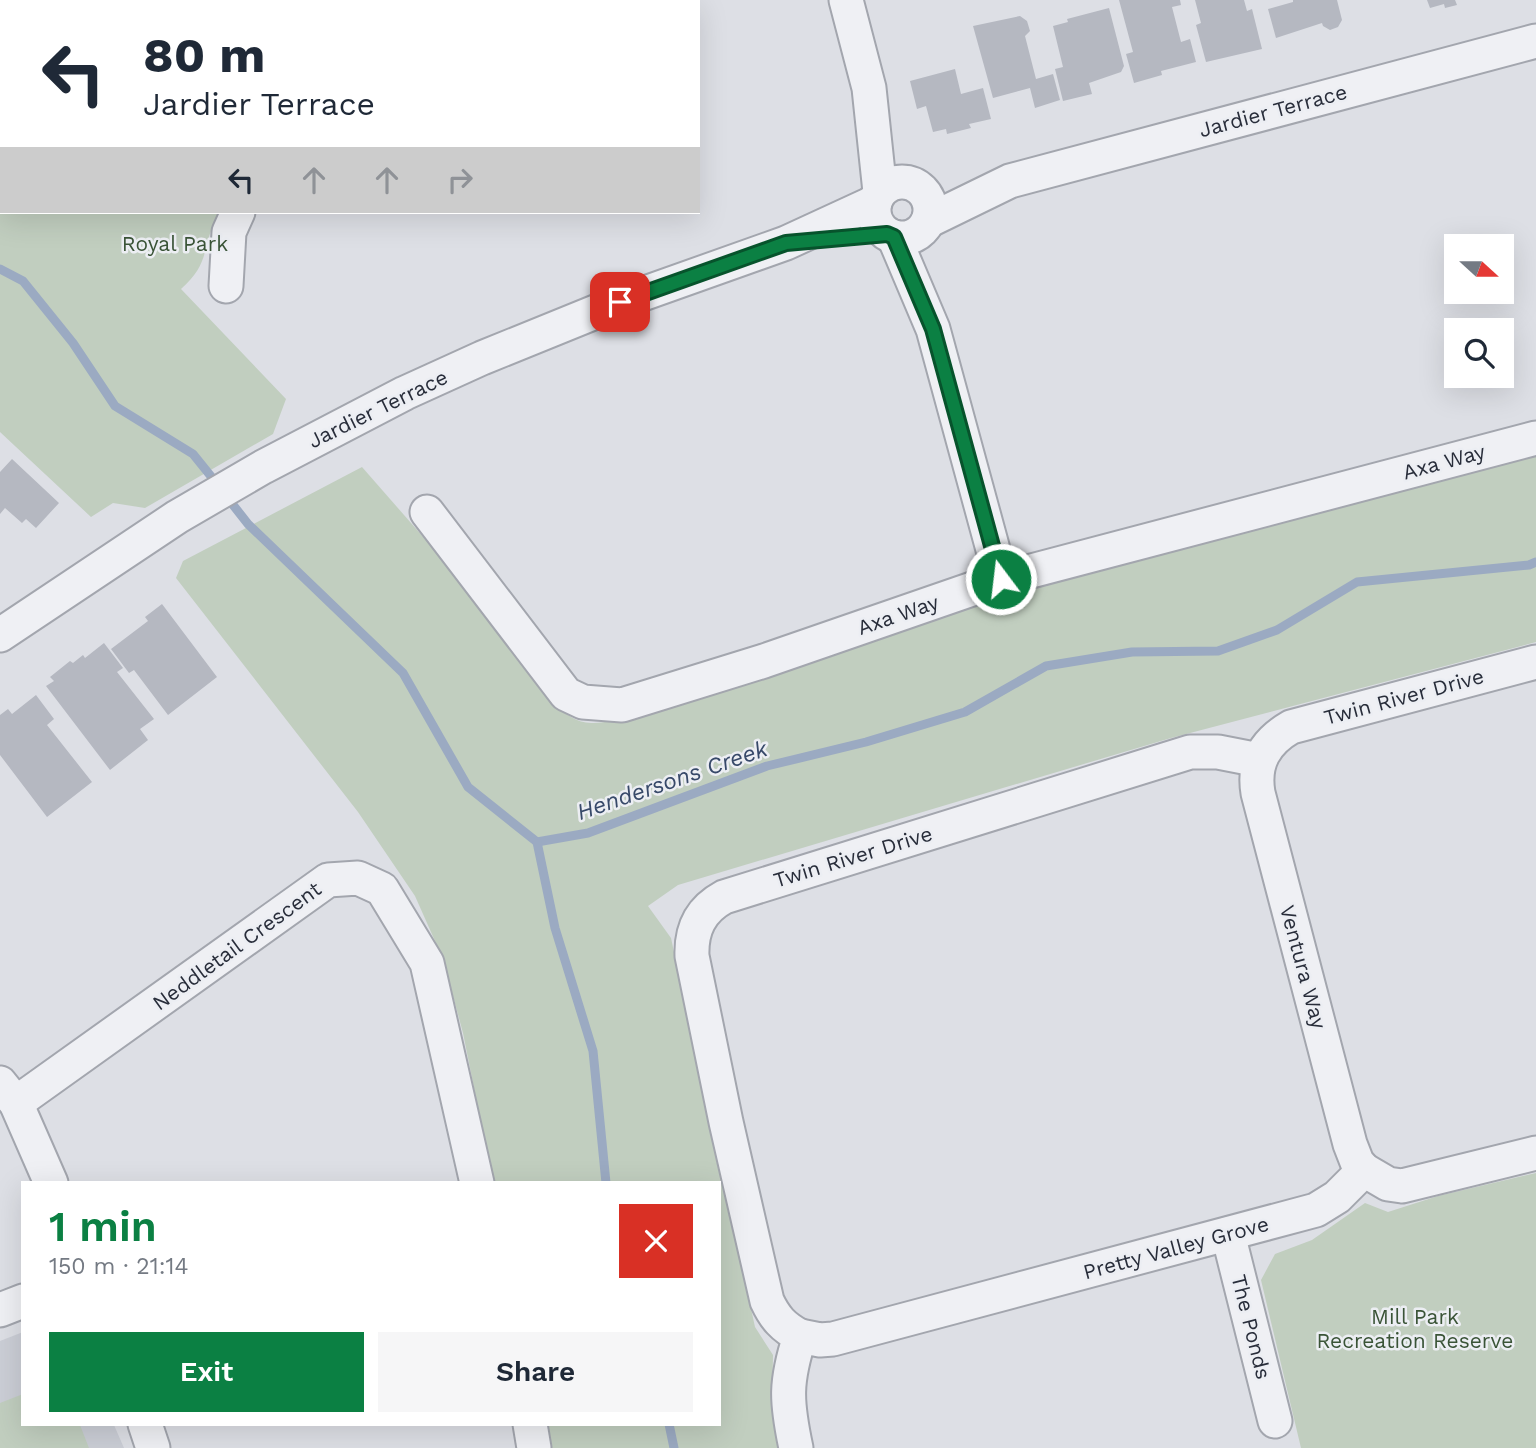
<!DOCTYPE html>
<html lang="en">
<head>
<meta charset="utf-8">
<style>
	:root { --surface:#fff; --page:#f6f6f7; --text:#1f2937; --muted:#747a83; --accent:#0b8043 }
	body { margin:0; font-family:"Work Sans",sans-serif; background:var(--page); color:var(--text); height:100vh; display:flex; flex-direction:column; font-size:26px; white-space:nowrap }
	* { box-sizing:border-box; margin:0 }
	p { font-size:23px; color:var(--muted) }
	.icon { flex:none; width:38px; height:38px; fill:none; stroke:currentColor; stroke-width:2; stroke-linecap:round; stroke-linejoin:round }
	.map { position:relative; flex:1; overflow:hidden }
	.side { position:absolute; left:21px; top:1181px; width:700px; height:245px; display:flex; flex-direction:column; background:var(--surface); border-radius:0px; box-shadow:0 7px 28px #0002 }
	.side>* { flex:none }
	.guide { position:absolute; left:0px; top:0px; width:700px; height:214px; box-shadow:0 7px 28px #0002; background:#fff; color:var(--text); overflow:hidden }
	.needle { width:46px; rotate:111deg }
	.controls { position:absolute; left:1444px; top:234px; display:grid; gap:14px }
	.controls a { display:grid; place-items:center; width:70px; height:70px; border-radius:0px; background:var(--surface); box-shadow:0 7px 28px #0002; font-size:35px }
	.pin { position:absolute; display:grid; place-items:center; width:60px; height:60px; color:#fff; margin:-30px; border-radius:14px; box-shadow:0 4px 10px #0006 }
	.me { position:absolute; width:77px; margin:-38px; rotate:345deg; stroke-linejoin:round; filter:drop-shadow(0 0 5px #0008) }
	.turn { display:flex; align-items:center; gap:24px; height:147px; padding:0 28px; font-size:32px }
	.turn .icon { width:91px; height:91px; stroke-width:2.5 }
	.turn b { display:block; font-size:49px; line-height:60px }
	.lanes { display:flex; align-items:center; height:66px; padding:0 28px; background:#0003; justify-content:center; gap:35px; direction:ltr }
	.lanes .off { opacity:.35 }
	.round { display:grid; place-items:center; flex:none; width:74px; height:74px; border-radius:0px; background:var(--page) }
	.summary { display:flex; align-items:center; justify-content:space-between; height:119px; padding:0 28px }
	h1 { font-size:42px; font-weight:600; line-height:52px; color:var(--accent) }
	.button { display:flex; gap:14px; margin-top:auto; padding:14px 28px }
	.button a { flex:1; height:80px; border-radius:0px; background:var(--accent); color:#fff; font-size:28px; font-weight:600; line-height:80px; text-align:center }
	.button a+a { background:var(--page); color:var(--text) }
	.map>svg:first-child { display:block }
</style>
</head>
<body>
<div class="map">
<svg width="1536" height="1448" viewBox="0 0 1536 1448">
	<rect width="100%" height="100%" fill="#dddfe5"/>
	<!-- built -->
	<path fill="#cbced6" d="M23,1332V1424L114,1425L124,1448H0V1341Z"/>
	<!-- green -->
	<g fill="#c1cebf">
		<path d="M135,0H454V2H133Z"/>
		<path d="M0,109L2,212H221C199,244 214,260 181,289L286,399L273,434L145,508L113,503L91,517L0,432Z"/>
		<path d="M1536,453V642L1171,738L678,885L648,906L671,938L755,1327L773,1355L772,1404L781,1448H549L544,1425L719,1424V1183H493L463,1033L443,959L415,896L358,812L176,578L183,561L362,467L453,571L556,705C566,714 577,723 591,723C617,724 648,708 673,701L1082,572Z"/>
		<path d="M1536,1173V1448H1301L1261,1280L1275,1254L1312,1240L1365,1203L1388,1212L1438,1196Z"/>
		<path d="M23,1394V1424L80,1425L89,1448H0V1403Z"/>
	</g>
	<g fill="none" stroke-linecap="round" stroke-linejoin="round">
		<!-- stream -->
		<g stroke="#9baac2" stroke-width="9">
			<path d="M0,269L23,281L73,343L115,406L193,454L218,485"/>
			<path d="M226,496L248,524L403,673L468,787L537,842L588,833L767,766L866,742L965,712L1046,666L1132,652L1218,651L1277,630L1357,582L1529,565L1536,562"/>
			<path d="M537,842L555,928L593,1051L606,1183"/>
			<path d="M669,1424L674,1448"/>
		</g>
	</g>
	<!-- building -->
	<g fill="#b5b8c1">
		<path d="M1119,0H1180L1181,5L1172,7L1181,42L1190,39L1196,62L1161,71L1162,75L1134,83L1126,54L1133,52Z"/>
		<path d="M1195,0H1244L1247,11L1252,9L1262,49L1206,62L1196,25L1201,23Z"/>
		<path d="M1293,0H1337L1342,20L1338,27L1330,30L1323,26L1322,23L1276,38L1268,9L1293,2Z"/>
		<path d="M1427,0H1455L1457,5L1445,8L1444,4L1430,8Z"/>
		<path d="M1109,8L1124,66L1121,72L1089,83L1092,94L1063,101L1055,69L1063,67L1053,26L1068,22L1067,19Z"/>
		<path d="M1020,16L1027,21L1030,31L1025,36L1036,79L1053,74L1060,100L1035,108L1030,88L993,98L973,26Z"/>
		<path d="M955,69L961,94L983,88L991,119L969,124L971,128L947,134L946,129L933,132L926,106L917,109L910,81Z"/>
		<path d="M12,459L59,503L36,528L26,519L22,523L5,508L0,514V472Z"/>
		<path d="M162,604L217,677L168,715L134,670L129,673L111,649L148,621L145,617Z"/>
		<path d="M104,643L123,668L117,672L154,719L140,729L148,740L110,770L46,686L54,681L50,677L70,661L73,663L83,655L85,658Z"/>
		<path d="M36,695L54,719L47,725L92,782L47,817L0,755V715L8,709L12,714Z"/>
	</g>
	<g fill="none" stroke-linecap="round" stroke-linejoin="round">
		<defs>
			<g id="minor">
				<path d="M470,0V2"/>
				<path d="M846,0L869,88L880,192"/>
				<path d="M112,2L114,0"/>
				<path d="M0,85L2,86"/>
				<circle cx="902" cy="210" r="28"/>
				<path d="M928,221L1010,181L1536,41"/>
				<path d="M894,237L933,329L1001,579"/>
				<path d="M226,286L229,232L238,212"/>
				<path d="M427,512L566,694L583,702L622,705L764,661L1001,579L1536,438"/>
				<path d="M0,635L177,517L263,467L405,393L482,358L620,302L786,243L875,202"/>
				<path d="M0,1083L16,1103L51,1183"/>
				<path d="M16,1103L328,880L358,878L382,889L427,963L477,1183"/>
				<path d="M1364,1170L1357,1162L1350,1144L1258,793C1253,763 1265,742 1291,727L1536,662"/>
				<path d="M1228,1234L1275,1421"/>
				<path d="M0,1310L23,1301"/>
				<path d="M800,1336L820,1340L833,1339L1316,1210L1337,1197L1364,1170L1388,1184L1402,1186L1536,1153"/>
				<path d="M145,1424L153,1448"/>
				<path d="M530,1424L534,1448"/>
				<path d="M796,1448C786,1401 785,1382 800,1336C783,1327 775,1318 767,1301L726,1122L692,956C691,930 700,910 724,897L1190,752H1218L1259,760"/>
			</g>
		</defs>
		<!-- minor casing -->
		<use href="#minor" stroke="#a3a6ae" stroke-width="37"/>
		<!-- minor -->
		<use href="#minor" stroke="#eff0f4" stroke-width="33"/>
	</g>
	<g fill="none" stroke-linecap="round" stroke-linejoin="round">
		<defs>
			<path id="route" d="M620,302L786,243L887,234L894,237L933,329L1001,579"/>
		</defs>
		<!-- route casing -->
		<use href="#route" stroke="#07532c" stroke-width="18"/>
		<!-- route -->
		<use href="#route" stroke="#0b8043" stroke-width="12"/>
	</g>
	<g text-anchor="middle" stroke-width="5" stroke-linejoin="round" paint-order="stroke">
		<!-- street labels -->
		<g font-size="21" fill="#282d3a" stroke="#eceef3">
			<text transform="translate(1273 111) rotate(-15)" y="7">Jardier Terrace</text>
			<text transform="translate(378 409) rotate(-26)" y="7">Jardier Terrace</text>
			<text transform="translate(1444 462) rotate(-15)" y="7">Axa Way</text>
			<text transform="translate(898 615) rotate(-19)" y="7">Axa Way</text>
			<text transform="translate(1404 697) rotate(-15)" y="7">Twin River Drive</text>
			<text transform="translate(853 857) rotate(-17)" y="7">Twin River Drive</text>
			<text transform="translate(237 946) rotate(-36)" y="7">Neddletail Crescent</text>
			<text transform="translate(1303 967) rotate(75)" y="7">Ventura Way</text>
			<text transform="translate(1176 1248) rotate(-15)" y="7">Pretty Valley Grove</text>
			<text transform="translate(1251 1327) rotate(76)" y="7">The Ponds</text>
		</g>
		<!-- park labels -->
		<g font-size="21" fill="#3a5437" stroke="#eceef3">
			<text x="175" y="251">Royal Park</text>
			<text x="1415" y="1324">Mill Park<tspan x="1415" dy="24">Recreation Reserve</tspan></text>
		</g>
		<!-- water labels -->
		<g font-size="23" font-style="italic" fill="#374969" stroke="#eceef3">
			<text transform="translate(672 780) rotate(-19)" y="8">Hendersons Creek</text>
		</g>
	</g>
</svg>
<div class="controls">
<a><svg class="needle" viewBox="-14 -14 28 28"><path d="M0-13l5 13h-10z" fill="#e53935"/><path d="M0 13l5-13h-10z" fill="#747a83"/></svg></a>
<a><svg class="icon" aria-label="search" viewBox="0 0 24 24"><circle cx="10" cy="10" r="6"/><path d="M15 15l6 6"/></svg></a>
</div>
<div class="pin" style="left:620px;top:302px;background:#d93025"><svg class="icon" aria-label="arrive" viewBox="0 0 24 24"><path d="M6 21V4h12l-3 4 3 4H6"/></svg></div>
<svg class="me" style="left:1001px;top:579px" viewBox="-20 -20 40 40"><circle r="17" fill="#0b8043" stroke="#fff" stroke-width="3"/><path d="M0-11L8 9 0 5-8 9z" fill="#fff"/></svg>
<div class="guide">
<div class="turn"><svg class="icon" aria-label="left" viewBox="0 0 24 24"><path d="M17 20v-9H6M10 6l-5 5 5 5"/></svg><div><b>80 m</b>Jardier Terrace</div></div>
<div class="lanes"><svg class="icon" aria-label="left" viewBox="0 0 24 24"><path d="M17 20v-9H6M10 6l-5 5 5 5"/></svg><svg class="icon off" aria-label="ahead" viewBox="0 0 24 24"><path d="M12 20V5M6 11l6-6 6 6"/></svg><svg class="icon off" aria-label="ahead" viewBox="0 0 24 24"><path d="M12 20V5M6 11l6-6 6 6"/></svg><svg class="icon off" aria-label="right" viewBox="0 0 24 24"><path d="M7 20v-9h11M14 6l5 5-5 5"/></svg></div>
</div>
<section class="side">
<div class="summary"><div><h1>1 min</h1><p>150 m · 21:14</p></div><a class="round" style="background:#d93025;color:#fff"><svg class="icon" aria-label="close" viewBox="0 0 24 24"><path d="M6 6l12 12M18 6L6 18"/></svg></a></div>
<div class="button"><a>Exit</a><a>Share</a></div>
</section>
</div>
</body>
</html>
